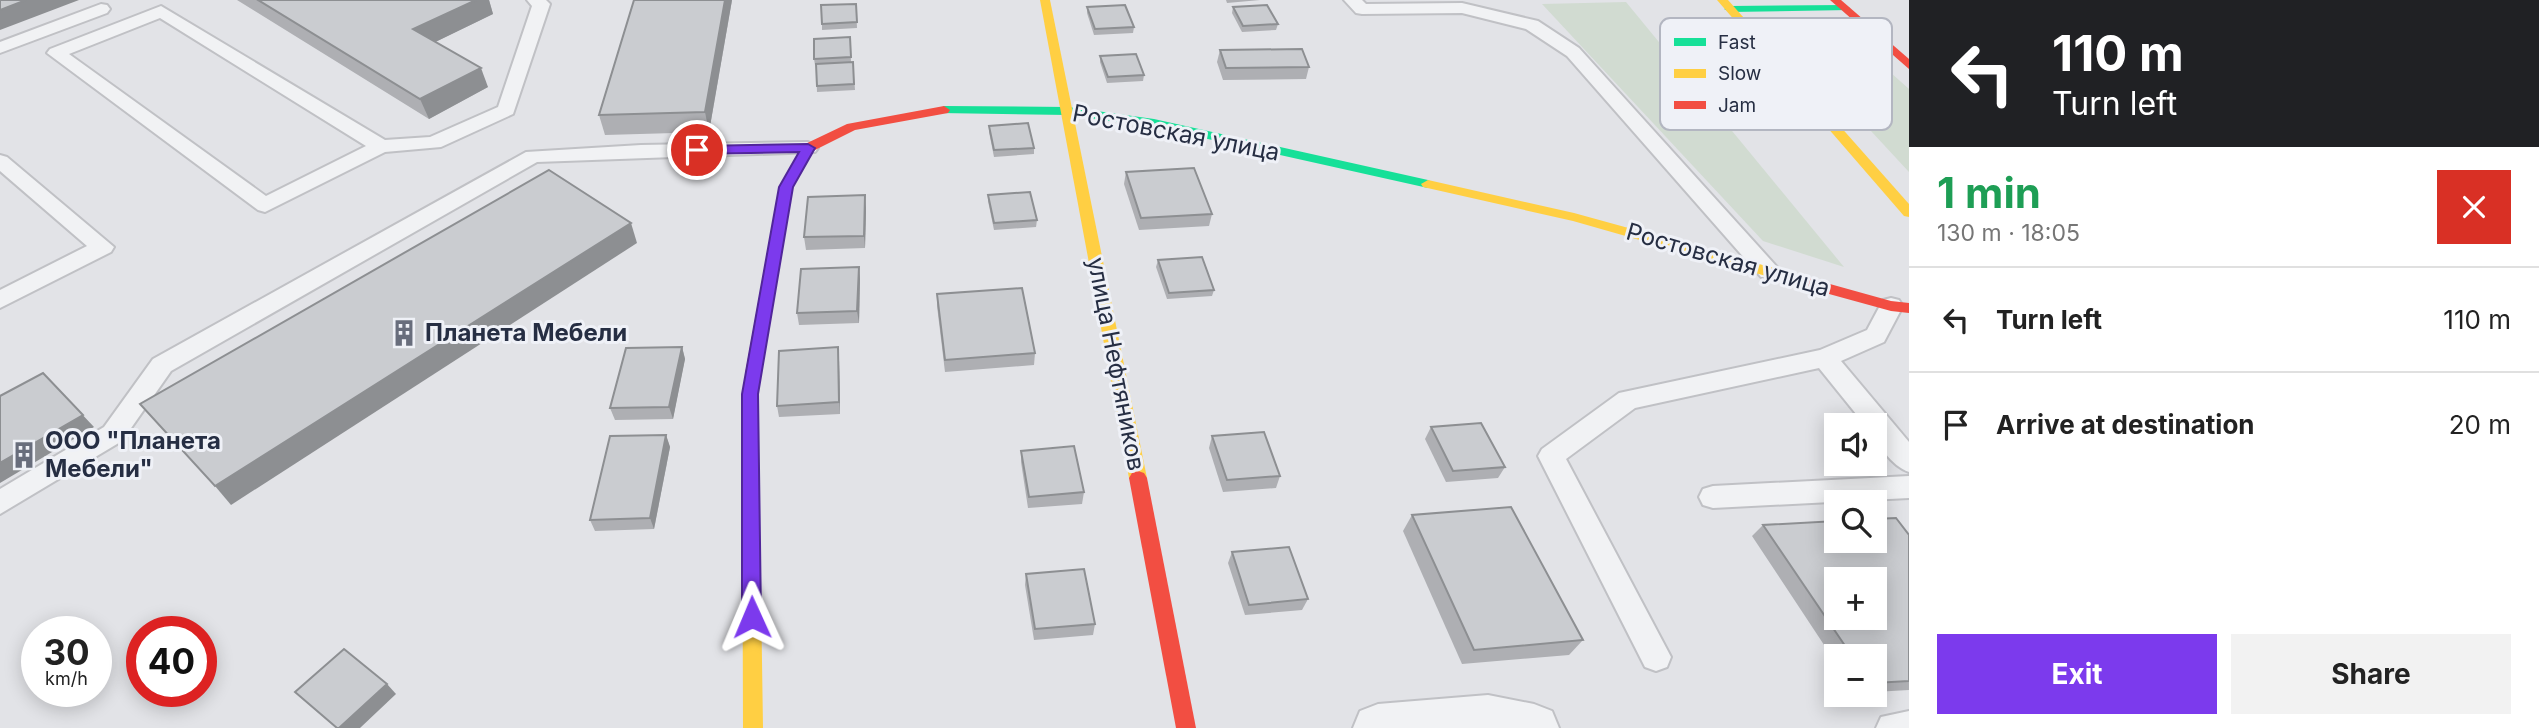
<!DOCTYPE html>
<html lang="en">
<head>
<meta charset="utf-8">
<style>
	:root { --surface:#fff; --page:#f2f2f2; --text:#222; --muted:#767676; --line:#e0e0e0; --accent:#7c3aed }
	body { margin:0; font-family:Inter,sans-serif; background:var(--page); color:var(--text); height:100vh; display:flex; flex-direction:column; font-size:26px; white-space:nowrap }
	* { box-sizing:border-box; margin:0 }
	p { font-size:23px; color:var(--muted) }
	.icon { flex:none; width:38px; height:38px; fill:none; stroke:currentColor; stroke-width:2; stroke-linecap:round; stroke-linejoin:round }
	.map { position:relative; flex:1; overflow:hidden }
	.drawer { display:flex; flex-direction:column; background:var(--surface); width:630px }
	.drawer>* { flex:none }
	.guide { background:#202124; color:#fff; overflow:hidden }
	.fabs { position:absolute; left:1824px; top:413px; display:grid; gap:14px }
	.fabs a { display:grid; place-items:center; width:63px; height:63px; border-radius:0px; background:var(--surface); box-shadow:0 4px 18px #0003; font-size:35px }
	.speed { position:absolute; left:21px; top:616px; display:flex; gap:14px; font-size:35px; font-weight:700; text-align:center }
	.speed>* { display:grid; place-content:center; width:91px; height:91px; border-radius:50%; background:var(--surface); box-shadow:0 4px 18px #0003; line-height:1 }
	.speed small { font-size:18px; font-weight:400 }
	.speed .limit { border:10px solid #d22; background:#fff; color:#111 }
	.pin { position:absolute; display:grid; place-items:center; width:60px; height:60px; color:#fff; margin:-30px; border:4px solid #fff; border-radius:50%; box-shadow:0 2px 7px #0007 }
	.me { position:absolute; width:77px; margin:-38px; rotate:359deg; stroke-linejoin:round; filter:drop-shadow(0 0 5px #0008) }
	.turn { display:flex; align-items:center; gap:24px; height:147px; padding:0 28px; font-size:32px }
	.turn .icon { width:91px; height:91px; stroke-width:2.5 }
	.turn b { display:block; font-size:49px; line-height:60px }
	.round { display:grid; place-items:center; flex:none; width:74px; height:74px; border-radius:0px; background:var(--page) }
	.headline { display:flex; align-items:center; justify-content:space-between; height:119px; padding:0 28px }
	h1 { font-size:42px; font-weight:700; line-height:52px; color:#1e9e55 }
	.cta { display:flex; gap:14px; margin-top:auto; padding:14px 28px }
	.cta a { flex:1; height:80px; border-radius:0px; background:var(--accent); color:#fff; font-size:28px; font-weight:700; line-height:80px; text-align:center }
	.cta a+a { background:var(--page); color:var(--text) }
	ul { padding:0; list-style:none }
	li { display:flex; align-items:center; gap:21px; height:105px; padding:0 28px; border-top:2px solid var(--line) }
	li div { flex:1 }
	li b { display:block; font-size:26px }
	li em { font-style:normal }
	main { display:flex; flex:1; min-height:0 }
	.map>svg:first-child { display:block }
</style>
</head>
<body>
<main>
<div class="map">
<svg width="1909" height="728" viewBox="0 0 1909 728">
	<rect width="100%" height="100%" fill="#e2e3e7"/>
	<!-- green -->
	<g fill="#d1dbd1">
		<path d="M1626,2L1844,267L1763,241L1542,4Z"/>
		<path d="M1815,25L1845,32L1909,89V172L1783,36L1792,27Z"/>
	</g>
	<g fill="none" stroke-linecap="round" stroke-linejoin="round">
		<defs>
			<g id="lane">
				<path d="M527,0H546L550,4L513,114L441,147L385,152L265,212L258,210L47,53L50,49L161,6L385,140L430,137L498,107L532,6ZM160,18L366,146L266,196L69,54Z"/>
				<path d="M1344,0H1362L1366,4L1462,3L1538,21L1579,48L1777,267L1780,272L1777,277H1761L1567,56L1526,29L1462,13L1362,14L1356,13Z"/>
				<path d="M101,4L107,5L110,9L107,13L0,53V42Z"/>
				<path d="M808,142L818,148L815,152L537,162L171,371L122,441L0,514V489L104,427L153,359L526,152L641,145Z"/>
				<path d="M0,155L7,157L114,247L111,252L0,308V290L87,246L0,171Z"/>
				<path d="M1891,298L1899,300L1903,306L1884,342L1841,361L1909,442V472C1892,466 1874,443 1874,425H1865L1819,368L1635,408L1566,459L1671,657L1667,667L1656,671L1645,667L1538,456L1542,449L1619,393L1820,350L1867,330L1883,300Z"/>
				<path d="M1909,476V498L1713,508L1703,505L1699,497L1703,489L1713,486Z"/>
				<path d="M1909,711V728H1876L1881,717Z"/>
			</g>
			<path id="street" d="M1488,695L1534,704L1552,711L1559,728H1353L1360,711L1378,704Z"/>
		</defs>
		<!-- lane casing -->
		<use href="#lane" stroke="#c0c1c5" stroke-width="4"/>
		<!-- street casing -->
		<use href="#street" stroke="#c0c1c5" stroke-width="4"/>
		<!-- lane -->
		<use href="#lane" fill="#f1f2f4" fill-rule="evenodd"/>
		<!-- street -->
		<use href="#street" fill="#f1f2f4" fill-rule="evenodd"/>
		<!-- fast -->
		<g fill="#16e098" fill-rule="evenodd">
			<path d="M1845,5L1850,8L1849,10L1730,12L1724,9L1730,6Z"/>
			<path d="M944,106L1068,107L1154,119L1428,180L1435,184L1428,188L1154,127L1068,115L940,113L938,110Z"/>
		</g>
		<!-- slow -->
		<g fill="#ffcf43" fill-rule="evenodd">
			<path d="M1040,0H1050L1147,478L1144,483L1138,485L1132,483L1129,478Z"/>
			<path d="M1717,0H1728L1909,204V217L1904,216Z"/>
			<path d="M1428,180L1574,213L1799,275L1801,279L1794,284L1573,221L1423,187L1421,184Z"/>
			<path d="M753,368L759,370L761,374L758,394L763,728H743L742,394L747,370Z"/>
		</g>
		<!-- jam -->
		<g fill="#f24e42" fill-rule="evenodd">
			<path d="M1830,0H1841L1909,59V69Z"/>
			<path d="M944,106L950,110L948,113L855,130L813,151L793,187L761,374L759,378H747L745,374L779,187L803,145L847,124Z"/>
			<path d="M1794,274L1891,301L1909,303V313L1891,311L1789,283L1787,279L1789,275Z"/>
			<path d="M1138,471L1144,473L1147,478L1196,728H1176L1129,478L1132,473Z"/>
		</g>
	</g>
	<!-- wall -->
	<g fill="#aeafb3">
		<path d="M237,0H489L493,14L435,42L488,87L429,119Z"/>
		<path d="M732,0L709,132L605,135L599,115Z"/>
		<path d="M1226,0H1260L1227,3Z"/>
		<path d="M856,4L857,28L822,30V24Z"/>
		<path d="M1087,7L1134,27L1133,33L1094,35L1087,13Z"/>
		<path d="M1233,7L1278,24L1276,30L1242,32L1232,13Z"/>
		<path d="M850,37L851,62H853L855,90L817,92L816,65H815L814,59Z"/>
		<path d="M1220,50L1309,67L1306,79L1223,80L1217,62Z"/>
		<path d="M1100,56L1144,75L1143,81L1107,83L1100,62Z"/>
		<path d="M989,126L1034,148V154L994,157L989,132Z"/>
		<path d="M1126,172L1212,214L1209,226L1139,230L1124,184Z"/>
		<path d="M988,195L1037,220L1036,227L994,230L988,201Z"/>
		<path d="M866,208L865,248L806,250L804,237Z"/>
		<path d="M1158,260L1214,290L1212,296L1167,299L1156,267Z"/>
		<path d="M859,267L860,279L859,323L799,325L797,313Z"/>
		<path d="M937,294L1035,353L1034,365L945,372L937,306Z"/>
		<path d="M682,347L685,359L673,419L615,420L610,408Z"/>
		<path d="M839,360L840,414L779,417L777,406Z"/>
		<path d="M1431,427L1505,467L1498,478L1446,482L1425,439Z"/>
		<path d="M666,435L670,447L654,529L595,531L590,520Z"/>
		<path d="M1212,436L1280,476L1276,488L1223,492L1209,448Z"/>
		<path d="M1021,451L1084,492L1082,504L1028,508L1021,462Z"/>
		<path d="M1412,515L1583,640L1569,655L1462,664L1403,531Z"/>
		<path d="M1763,525L1909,535V690L1874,692V656H1836V663L1752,536Z"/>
		<path d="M1232,552L1308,599L1302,610L1245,615L1228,563Z"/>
		<path d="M1026,574L1095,624L1093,635L1034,640L1025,585Z"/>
	</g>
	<!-- shaded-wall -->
	<g fill="#8d8f92">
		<path d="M26,0H79L0,30V10Z"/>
		<path d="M476,0H489L493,14L421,49L413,29Z"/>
		<path d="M725,0H732L709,132L705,112Z"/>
		<path d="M481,68L488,87L429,119L420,99Z"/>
		<path d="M865,195L866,208L865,248L864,236Z"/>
		<path d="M631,223L637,243L231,505L215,486Z"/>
		<path d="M859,267L860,279L859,323L857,311Z"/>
		<path d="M682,347L685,359L673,419L669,407Z"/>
		<path d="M838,347L839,360L840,414L839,402Z"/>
		<path d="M43,373L94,427L0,483V463Z"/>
		<path d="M666,435L670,447L654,529L650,518Z"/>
		<path d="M387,684L396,694L360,728H339Z"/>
	</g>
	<!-- building -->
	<g fill="#caccd0" stroke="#8d8f92" stroke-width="2" fill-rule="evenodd">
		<path d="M0,0H26L0,10Z"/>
		<path d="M258,0H476L413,29L481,68L420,99Z"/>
		<path d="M634,0H725L705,112L599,115Z"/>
		<path d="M856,4L857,22L822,24L821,5Z"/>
		<path d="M1125,5L1134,27L1095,29L1087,7Z"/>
		<path d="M1267,5L1278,24L1243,26L1233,7Z"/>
		<path d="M850,37L851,57L814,59V39Z"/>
		<path d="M1302,49L1309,67L1226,68L1220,50Z"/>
		<path d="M1136,54L1144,75L1108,77L1100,56Z"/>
		<path d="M853,62L854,84L817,86L816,64Z"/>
		<path d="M1028,123L1034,148L994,150L989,126Z"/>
		<path d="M1194,168L1212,214L1141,218L1126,172Z"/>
		<path d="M549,170L631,223L215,486L140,404Z"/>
		<path d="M1030,192L1037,220L994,223L988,195Z"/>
		<path d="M865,195L864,236L804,237L808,197Z"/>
		<path d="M1202,257L1214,290L1169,293L1158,260Z"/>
		<path d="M859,267L857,311L797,313L801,269Z"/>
		<path d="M1022,288L1035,353L945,360L937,294Z"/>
		<path d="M682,347L669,407L610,408L626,348Z"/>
		<path d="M838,347L839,402L777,406L779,351Z"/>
		<path d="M43,373L83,415L0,463V396Z"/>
		<path d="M1481,423L1505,467L1453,471L1431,427Z"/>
		<path d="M1264,432L1280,476L1227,480L1212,436Z"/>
		<path d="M666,435L650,518L590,520L610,436Z"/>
		<path d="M1074,446L1084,492L1029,497L1021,451Z"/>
		<path d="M1511,507L1583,640L1474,650L1412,515Z"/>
		<path d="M1896,518L1909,535V681L1874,683V656H1852L1763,525L1836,521V541H1874V519ZM1836,579H1874V618H1836Z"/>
		<path d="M1289,547L1308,599L1249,605L1232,552Z"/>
		<path d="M1084,569L1095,624L1035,629L1026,574Z"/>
		<path d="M344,649L387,684L339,728H337L295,692Z"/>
	</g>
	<!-- route -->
	<path fill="#7c3aed" stroke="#51269a" stroke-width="2" d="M808,144L815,148L793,187L758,394L761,617L759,623L752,625L745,623L742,617V394L779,187L799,152L697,154L690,150L697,146Z"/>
	<!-- icons -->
	<defs>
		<symbol id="building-bare" viewBox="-9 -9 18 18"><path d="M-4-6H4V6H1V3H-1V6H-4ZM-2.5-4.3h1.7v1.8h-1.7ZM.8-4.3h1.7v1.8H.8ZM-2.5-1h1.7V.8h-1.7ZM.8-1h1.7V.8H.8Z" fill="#686d7c" stroke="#eff1f7" stroke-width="2.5" paint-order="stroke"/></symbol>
	</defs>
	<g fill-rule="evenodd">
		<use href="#building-bare" x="385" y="314" width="38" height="38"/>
		<use href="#building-bare" x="5" y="436" width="38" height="38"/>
	</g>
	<g text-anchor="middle" stroke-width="6" stroke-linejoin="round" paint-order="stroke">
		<!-- street labels -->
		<g font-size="24" fill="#262e43" stroke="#eff1f7">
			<text transform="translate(1176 133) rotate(11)" y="8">Ростовская улица</text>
			<text transform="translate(1728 260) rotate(16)" y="8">Ростовская улица</text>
			<text transform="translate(1116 364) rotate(79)" y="8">улица Нефтяников</text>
		</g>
		<!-- poi labels -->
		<g font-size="24" font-weight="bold" fill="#262e43" stroke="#eff1f7" text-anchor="start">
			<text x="425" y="341">Планета Мебели</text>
			<text x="45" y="449">ООО "Планета<tspan x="45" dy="28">Мебели"</tspan></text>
		</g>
	</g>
	<!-- legend -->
	<rect x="1660" y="18" width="232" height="112" rx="10" fill="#eff1f7" stroke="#b3b6c1" stroke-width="2"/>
	<rect x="1674" y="38" width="32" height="8" fill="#16e098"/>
	<rect x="1674" y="69" width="32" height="9" fill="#ffcf43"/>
	<rect x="1674" y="101" width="32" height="8" fill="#f24e42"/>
	<g font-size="19" fill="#262e43">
		<text x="1718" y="49">Fast</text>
		<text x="1718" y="80">Slow</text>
		<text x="1718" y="112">Jam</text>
	</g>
</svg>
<div class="fabs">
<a><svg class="icon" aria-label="sound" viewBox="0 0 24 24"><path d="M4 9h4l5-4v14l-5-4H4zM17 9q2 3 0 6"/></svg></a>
<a><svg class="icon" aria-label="search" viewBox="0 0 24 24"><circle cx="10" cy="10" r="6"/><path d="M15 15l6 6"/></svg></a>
<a>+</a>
<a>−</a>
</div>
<div class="speed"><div>30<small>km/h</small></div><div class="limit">40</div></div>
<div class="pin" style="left:697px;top:150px;background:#d93025"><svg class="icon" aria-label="arrive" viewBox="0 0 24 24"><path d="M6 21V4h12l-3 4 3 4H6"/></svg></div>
<svg class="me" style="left:752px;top:617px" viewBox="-20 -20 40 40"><path d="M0-17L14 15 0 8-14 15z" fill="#7c3aed" stroke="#fff" stroke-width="4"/></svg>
</div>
<section class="drawer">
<div class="guide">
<div class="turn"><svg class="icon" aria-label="left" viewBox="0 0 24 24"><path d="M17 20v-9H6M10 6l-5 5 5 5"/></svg><div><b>110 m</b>Turn left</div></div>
</div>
<div class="headline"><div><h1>1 min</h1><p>130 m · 18:05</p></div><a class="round" style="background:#d93025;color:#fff"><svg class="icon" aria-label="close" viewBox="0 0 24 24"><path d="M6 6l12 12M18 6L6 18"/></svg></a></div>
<ul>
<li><svg class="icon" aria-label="left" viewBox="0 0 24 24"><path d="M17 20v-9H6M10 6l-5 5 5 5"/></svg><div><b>Turn left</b></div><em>110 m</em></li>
<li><svg class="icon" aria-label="arrive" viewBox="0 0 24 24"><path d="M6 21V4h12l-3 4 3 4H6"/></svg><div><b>Arrive at destination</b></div><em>20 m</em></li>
</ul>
<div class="cta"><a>Exit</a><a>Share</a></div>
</section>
</main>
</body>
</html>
